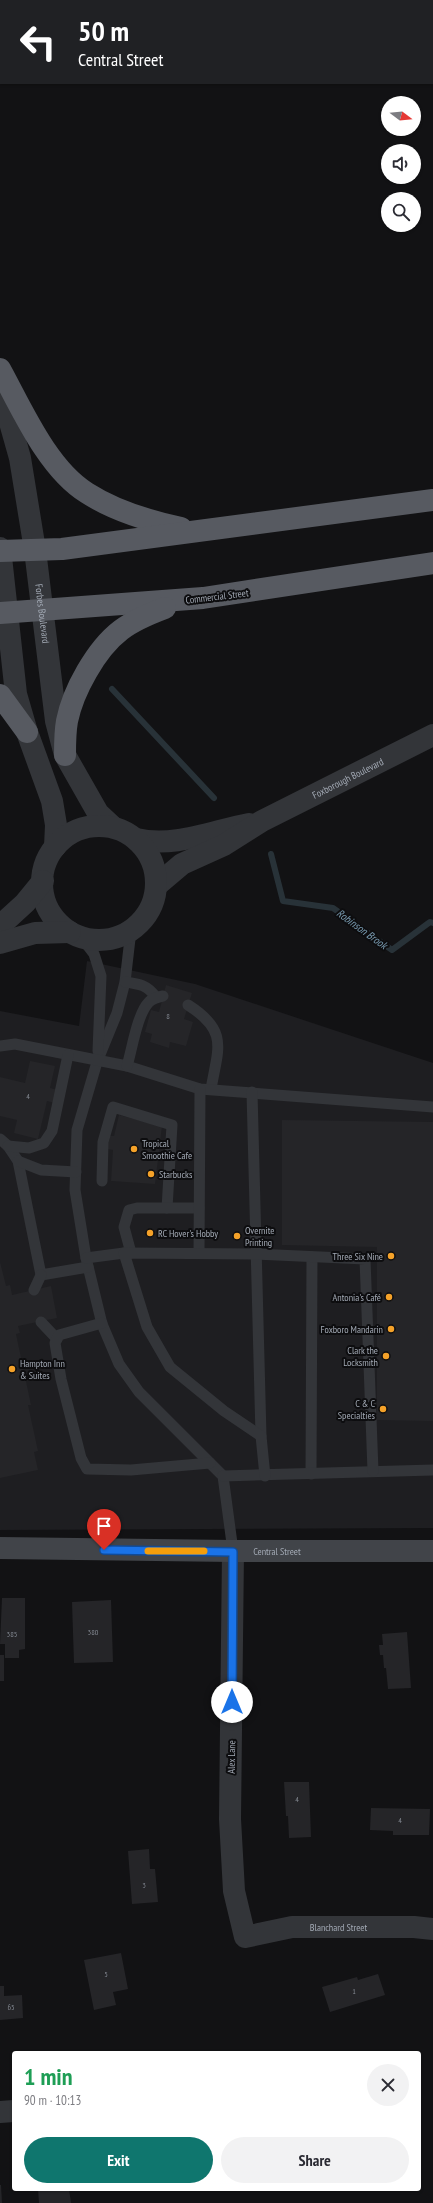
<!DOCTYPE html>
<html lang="en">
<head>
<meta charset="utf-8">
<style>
	:root { --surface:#fff; --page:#f2f2f3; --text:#2b2b33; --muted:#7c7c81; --accent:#0f766e }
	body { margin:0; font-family:"PT Sans Narrow",sans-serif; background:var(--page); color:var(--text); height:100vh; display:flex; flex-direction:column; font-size:15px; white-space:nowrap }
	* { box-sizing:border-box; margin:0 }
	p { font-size:13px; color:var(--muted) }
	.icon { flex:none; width:22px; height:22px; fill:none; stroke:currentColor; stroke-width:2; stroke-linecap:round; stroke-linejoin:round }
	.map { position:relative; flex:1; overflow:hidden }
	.panel { position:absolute; left:12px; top:2051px; width:409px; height:140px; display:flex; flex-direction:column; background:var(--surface); border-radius:4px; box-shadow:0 1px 3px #0004 }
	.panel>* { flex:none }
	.guide { position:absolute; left:0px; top:0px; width:433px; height:84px; box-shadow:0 1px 3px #0004; background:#202124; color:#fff; overflow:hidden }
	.needle { width:26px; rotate:106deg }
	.fabs { position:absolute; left:381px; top:96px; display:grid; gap:8px }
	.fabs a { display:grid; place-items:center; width:40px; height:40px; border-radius:50%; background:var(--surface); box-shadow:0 1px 3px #0004; font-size:20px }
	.pin { position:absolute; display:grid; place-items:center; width:34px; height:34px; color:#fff; margin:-41px -17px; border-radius:50% 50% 50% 0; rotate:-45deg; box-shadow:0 0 4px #0007 }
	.pin .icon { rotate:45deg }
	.me { position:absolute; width:44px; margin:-22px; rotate:0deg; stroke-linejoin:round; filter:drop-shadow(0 0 3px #0008) }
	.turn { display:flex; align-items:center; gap:14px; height:84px; padding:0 12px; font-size:18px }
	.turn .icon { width:52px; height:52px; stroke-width:2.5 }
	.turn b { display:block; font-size:28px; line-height:34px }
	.round { display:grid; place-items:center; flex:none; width:42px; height:42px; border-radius:21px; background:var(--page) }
	.head { display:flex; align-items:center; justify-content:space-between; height:68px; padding:0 12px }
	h1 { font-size:24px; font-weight:600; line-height:30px; color:#1e9e55 }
	.cta { display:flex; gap:8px; margin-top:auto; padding:8px 12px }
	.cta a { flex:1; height:46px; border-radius:24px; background:var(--accent); color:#fff; font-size:16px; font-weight:600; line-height:46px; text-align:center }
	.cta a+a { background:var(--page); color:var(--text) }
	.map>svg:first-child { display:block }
</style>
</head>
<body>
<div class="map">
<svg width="433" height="2203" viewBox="0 0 433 2203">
	<rect width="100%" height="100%" fill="#121214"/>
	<!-- built -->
	<path fill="#1e1e21" d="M87,961L195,984L433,1063V1528L0,1530V1011L79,1026Z"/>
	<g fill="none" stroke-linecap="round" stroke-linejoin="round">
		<!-- stream -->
		<g stroke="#283238" stroke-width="6">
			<path d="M112,689L214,798"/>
			<path d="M271,854L283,901L333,908L392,950L430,922L433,923"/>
		</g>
	</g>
	<!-- building -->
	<g fill="#252528">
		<path d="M166,985L192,993L184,1019L193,1022L186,1046L170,1042L169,1048L150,1042L152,1034L145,1032L151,1010L159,1012Z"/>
		<path d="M30,1061L55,1066L50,1088L58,1090L55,1103L47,1101L38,1139L14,1133L17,1120L0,1116V1077L25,1083Z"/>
		<path d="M119,1115L162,1126L155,1184L111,1181L113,1150L107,1149L110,1136H114Z"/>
		<path d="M282,1120L433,1122V1421L377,1420V1247L282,1245Z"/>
		<path d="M0,1262L6,1286L10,1285L12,1295L51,1286L57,1318L18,1326L20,1333L16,1334L31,1405H28L38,1451L34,1452L38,1470L0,1478Z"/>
		<path d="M2,1598H25V1649L19,1650V1658H5V1644H0Z"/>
		<path d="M111,1600L113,1662L74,1663L72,1602Z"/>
		<path d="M407,1632L411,1688L388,1689L386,1668H384L383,1655H380L379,1645H383L382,1634Z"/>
		<rect x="0" y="1655" width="4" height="26"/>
		<path d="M284,1782H309L311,1837L289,1838L288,1816H286Z"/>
		<path d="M371,1808L430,1809L429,1835H393V1831L370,1830Z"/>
		<path d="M149,1849L150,1869H155L158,1902L132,1904L128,1851Z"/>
		<path d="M121,1953L128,1989L113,1992L116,2005L94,2010L84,1960Z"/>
		<path d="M378,1974L385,1995L330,2012L322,1987L357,1977L358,1980Z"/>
		<path d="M0,1986H4V1996L22,1995L23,2018L0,2020Z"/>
		<path d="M0,2185H1L2,2203H0Z"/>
		<path d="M38,2189H69L71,2203H39Z"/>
	</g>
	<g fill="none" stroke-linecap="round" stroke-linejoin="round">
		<!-- service -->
		<g stroke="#333539" stroke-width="11">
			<path d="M131,930L125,982L117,1013L97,1062L77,1130L75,1190L86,1258L102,1324L119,1364L139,1392L223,1476L233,1551"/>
			<path d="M81,937L94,954L101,976L98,1051"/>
			<path d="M125,982C140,984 147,985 156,997"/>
			<path d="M188,1005C229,1031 218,1048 211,1089"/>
			<path d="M0,1046L15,1044L127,1066L200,1089L433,1107"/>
			<path d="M127,1066C132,1050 137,1014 149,1002C153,998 158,997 163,996"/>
			<path d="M252,1092L261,1436"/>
			<path d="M0,1139L8,1146L18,1161L41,1275L88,1267"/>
			<path d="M8,1146L29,1148L44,1143L52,1131L68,1055"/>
			<path d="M18,1161L41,1170L76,1172"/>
			<path d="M102,1181L103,1142L113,1107L172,1125L167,1208"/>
			<path d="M131,1253L124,1227L129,1210L137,1208H199"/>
			<path d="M199,1253L200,1089"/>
			<path d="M86,1258L124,1253"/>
			<path d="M34,1290L41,1275"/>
			<path d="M41,1322L57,1339"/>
			<path d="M102,1323L59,1335L55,1343L61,1379L81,1458L87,1469L131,1470L210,1463"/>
			<path d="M311,1474L312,1257"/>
			<path d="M223,1476L433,1470"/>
			<path d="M265,1476L261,1436L224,1411L170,1367L147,1327L124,1253L255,1254L365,1259L373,1471"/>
		</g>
		<!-- minor -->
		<g stroke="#333539" stroke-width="22">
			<path d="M136,839C174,848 212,831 249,824"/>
			<path id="s1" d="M156,886L182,864L224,845L262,821L433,735"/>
			<path id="s2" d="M233,1551L230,1819L234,1891L245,1937L292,1927H414L433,1929"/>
			<path d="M0,2112L14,2111"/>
		</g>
		<!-- tertiary -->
		<g stroke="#333539" stroke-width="22">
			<path id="s3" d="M0,387L20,458L35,550L56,721L65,755L98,813L113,827"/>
			<path d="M0,548L16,694L27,732L52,801L56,825L55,847"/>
			<circle cx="99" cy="883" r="57"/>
			<path d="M0,926L25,903L43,881"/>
			<path d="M0,943L35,933L70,932"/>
		</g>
		<!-- secondary -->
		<path stroke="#414449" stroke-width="22" id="s4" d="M0,1548L233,1551H433"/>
		<!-- trunk -->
		<g stroke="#575a61" stroke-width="22">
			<path d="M0,369C22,409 47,468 87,493C115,511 148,521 181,528"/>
			<path d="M0,551L62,549L433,500"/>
			<path d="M0,613L203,598L433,563"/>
			<path d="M0,695L27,732"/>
			<path d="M65,755C65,744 65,732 67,721C73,691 96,649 121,630C134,620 149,614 165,608"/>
		</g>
	</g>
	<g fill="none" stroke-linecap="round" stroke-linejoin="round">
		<defs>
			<path id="route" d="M104,1550L233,1552L232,1702"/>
		</defs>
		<!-- route casing -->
		<use href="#route" stroke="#114b97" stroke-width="10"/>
		<!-- route -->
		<use href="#route" stroke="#1a73e8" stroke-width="7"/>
		<!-- slow -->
		<path stroke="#f59e0b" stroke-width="7" d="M148,1551H204"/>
	</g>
	<!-- markers -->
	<g fill="#f5a229" stroke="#0d0d0f" stroke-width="1.5">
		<circle cx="134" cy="1149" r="4"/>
		<circle cx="151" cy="1174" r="4"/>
		<circle cx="150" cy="1233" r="4"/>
		<circle cx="237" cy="1236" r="4"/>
		<circle cx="391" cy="1256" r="4"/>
		<circle cx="389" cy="1297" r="4"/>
		<circle cx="391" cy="1329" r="4"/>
		<circle cx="386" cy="1356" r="4"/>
		<circle cx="12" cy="1369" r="4"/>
		<circle cx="383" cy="1409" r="4"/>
	</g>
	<g text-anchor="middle" stroke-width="4" stroke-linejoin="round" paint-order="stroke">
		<!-- number labels -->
		<g font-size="8" fill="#838891">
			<text x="168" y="1019">8</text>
			<text x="28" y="1099">4</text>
			<text x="93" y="1635">380</text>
			<text x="12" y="1637">385</text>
			<text x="297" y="1802">4</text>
			<text x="400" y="1823">4</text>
			<text x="144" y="1888">3</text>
			<text x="106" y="1977">5</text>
			<text x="354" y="1994">1</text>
			<text x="11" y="2010">65</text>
		</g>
		<!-- street labels -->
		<g font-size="10" fill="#a3aab5" stroke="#0d0d0f">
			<text transform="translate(217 596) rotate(-7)" y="4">Commercial Street</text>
			<text dy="4" stroke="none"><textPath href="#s3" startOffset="231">Forbes Boulevard</textPath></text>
			<text dy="4" stroke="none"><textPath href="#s1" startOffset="221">Foxborough Boulevard</textPath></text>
			<text dy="4" stroke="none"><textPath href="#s4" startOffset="277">Central Street</textPath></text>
			<text transform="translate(231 1757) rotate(-89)" y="4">Alex Lane</text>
			<text dy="4" stroke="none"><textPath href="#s2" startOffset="482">Blanchard Street</textPath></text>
		</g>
		<!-- poi labels -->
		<g font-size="10" fill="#a3aab5" stroke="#0d0d0f" text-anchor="start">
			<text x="142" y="1147">Tropical<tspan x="142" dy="12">Smoothie Cafe</tspan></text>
			<text x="159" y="1178">Starbucks</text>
			<text x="245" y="1234">Overnite<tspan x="245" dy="12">Printing</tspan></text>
			<text x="158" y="1237">RC Hover's Hobby</text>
			<text x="383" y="1260" text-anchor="end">Three Six Nine</text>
			<text x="381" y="1301" text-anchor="end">Antonia's Café</text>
			<text x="383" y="1333" text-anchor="end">Foxboro Mandarin</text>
			<text x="378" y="1354" text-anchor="end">Clark the<tspan x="378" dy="12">Locksmith</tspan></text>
			<text x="20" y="1367">Hampton Inn<tspan x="20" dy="12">&amp; Suites</tspan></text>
			<text x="375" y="1407" text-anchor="end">C &amp; C<tspan x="375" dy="12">Specialties</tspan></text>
		</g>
		<!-- water labels -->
		<g font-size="11" font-style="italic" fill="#799bb1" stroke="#0d0d0f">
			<text transform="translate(362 929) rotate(36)" y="4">Robinson Brook</text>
		</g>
	</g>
</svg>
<div class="fabs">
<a><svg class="needle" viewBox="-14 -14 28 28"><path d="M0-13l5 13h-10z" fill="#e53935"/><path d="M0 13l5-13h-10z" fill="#7c7c81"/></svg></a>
<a><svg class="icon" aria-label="sound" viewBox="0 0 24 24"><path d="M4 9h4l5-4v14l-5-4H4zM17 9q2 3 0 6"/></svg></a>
<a><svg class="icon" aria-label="search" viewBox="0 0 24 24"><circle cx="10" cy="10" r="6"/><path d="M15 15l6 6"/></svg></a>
</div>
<div class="pin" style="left:104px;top:1550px;background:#d93025"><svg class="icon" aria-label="arrive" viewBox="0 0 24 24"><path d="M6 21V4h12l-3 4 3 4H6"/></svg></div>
<svg class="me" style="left:232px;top:1702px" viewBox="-20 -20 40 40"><circle r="19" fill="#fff"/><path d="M0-13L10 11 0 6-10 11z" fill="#1a73e8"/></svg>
<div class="guide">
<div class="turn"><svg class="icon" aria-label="left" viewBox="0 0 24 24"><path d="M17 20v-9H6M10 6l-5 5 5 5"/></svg><div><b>50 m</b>Central Street</div></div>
</div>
<section class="panel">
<div class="head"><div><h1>1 min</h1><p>90 m · 10:13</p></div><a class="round"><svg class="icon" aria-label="close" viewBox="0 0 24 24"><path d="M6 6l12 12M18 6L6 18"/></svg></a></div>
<div class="cta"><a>Exit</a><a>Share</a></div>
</section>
</div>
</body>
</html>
